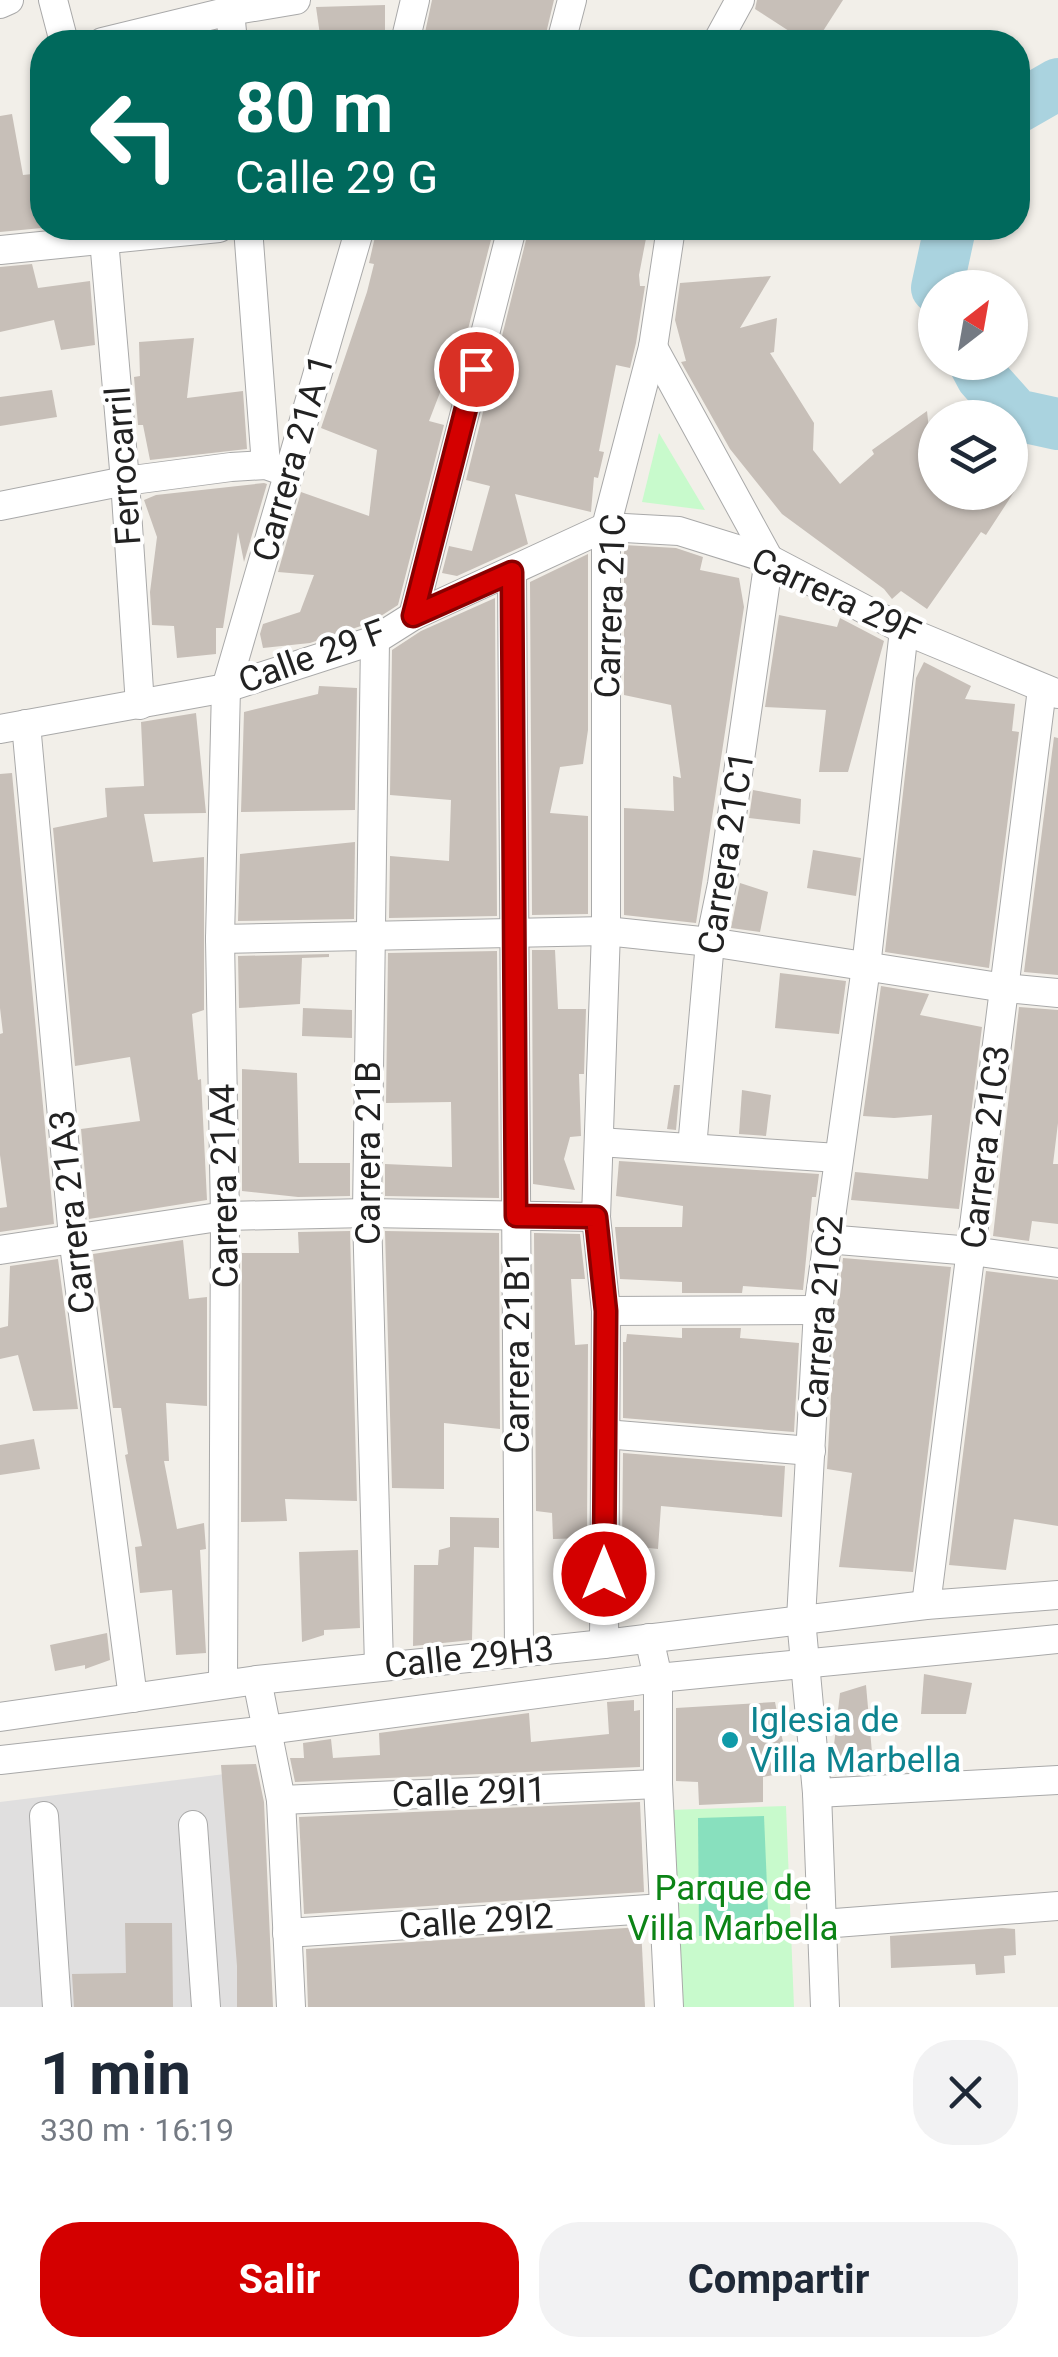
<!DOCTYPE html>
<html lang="es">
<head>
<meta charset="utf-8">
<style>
	:root { --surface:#fff; --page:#f2f2f3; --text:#1f2937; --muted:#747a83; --accent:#d40000 }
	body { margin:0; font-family:Roboto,sans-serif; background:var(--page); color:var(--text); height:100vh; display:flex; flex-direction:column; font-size:38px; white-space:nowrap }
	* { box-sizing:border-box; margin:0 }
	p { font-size:32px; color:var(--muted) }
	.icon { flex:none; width:55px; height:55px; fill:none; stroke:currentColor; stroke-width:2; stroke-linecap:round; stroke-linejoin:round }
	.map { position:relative; height:2007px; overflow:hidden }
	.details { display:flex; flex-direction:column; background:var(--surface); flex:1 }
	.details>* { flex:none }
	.guide { position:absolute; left:30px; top:30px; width:1000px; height:210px; border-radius:40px; box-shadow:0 2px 8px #0004; background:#00695c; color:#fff; overflow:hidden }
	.needle { width:65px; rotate:31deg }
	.tools { position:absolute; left:918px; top:270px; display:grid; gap:20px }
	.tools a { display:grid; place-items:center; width:110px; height:110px; border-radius:50%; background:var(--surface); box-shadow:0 2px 8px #0004; font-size:50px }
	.pin { position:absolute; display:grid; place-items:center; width:85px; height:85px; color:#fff; margin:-42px; border:5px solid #fff; border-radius:50%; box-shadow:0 2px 10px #0007 }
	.me { position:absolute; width:110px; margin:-55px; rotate:0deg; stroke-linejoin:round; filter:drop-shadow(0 0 8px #0008) }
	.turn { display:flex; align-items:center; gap:35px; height:210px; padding:0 40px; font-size:45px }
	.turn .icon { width:130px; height:130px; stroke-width:2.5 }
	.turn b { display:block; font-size:70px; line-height:85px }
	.round { display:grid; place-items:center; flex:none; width:105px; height:105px; border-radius:40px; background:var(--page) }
	.overview { display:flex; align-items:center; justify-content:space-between; height:170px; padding:0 40px }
	h1 { font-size:60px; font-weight:700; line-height:75px }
	.cta { display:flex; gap:20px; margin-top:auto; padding:20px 40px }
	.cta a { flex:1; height:115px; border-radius:40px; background:var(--accent); color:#fff; font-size:40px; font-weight:700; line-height:115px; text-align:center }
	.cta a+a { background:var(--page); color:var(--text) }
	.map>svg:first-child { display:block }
</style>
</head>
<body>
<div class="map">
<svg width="1058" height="2007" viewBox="0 0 1058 2007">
	<rect width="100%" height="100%" fill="#f2efe9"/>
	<!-- residential -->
	<path fill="#e0dfdf" d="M233,1773L246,2007H0V1802Z"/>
	<!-- park -->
	<g fill="#c8facc">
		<path d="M659,433L705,510L642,502Z"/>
		<path d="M786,1806L794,2007H683L670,1810Z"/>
	</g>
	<!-- pitch -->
	<path fill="#88e0be" d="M764,1816L769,1934L699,1936L698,1818Z"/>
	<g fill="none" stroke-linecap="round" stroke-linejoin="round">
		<!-- river -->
		<g stroke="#aad3df" stroke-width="52">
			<path d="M1018,107L1058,84"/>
			<path d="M937,288L950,228"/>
			<path d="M974,362L982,377L1016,415L1058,424"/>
		</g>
	</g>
	<!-- building -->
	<g fill="#c7bfb8">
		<path d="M432,0H554L544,42H423Z"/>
		<path d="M757,0H843L816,42H806L755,9Z"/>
		<path d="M385,5V38L321,42L316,7Z"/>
		<path d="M12,114L23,175L42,173V228L0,232V116Z"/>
		<path d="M377,228H494L455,380L446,377L429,421L444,425L398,605L370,623L310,643L263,648L260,634L263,624L300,612L314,575L278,572L301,492L369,516L377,450L321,428L367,292L374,264L369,263Z"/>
		<path d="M529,228H648L639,275L640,286H645L636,343L630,368L616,365L599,451L604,452L598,478L594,477L591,512L515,494L528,544L457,576L442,573L449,546L472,551L490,486L466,480Z"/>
		<path d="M32,264L38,288L90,281L95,345L61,350L54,320L0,332V267Z"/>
		<path d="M771,276L740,328L777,318L774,352L770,353L814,423L813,450L840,484L874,454L872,450L927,411L931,449L935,453V492H1014L986,535L981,532L927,609L901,591L892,599L884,589L782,514L730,449L681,362L686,361L675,320L680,283Z"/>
		<path d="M194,338L187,398L243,391L247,449L150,460L143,425H138L134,377L140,376L139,342Z"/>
		<path d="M52,390L57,417L0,426V397Z"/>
		<path d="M264,483L267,484L244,562L238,532L223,628H216V654L177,658L174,626L152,625L150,592L157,537L144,500L156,495Z"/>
		<path d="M624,545L676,548L703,557L700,570L739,578L744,607L696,923L624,915V808L674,811L673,776L681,778L671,705L624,695Z"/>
		<path d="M588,554V730L583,764L560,767L550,813L588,816V914L532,915L530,582Z"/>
		<path d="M495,598L497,916L389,918L390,856L449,861L451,800L390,795L392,650L421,631Z"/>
		<path d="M779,615L837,627L840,618L884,641L848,772H819L826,710L765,707Z"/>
		<path d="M924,662L971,686L965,699L1015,704L1012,731L1019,732L989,968L885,952L916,678Z"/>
		<path d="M319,686L357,688L355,810L241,812L244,712L318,694Z"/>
		<path d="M196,713L206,813L144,814L153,862L204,857V1010L192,1014L198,1080L201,1079L207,1200L89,1219L81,1129L140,1121L130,1057L75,1066L53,828L107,817L105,788L144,786L141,722Z"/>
		<path d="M1054,737L1058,738V975L1024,972Z"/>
		<path d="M12,773L54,1224L0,1232V1208L7,1207L0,1155V1034L3,1033L0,1008V774Z"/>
		<path d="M753,790L801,799L800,824L749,818Z"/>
		<path d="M355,842L354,919L238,921L240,854Z"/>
		<path d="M813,850L861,858L856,896L807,888Z"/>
		<path d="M740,883L768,892L760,932L731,928Z"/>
		<path d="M532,950H555L558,1009H586L584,1074H579L581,1136L570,1137L564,1159L575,1190L533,1184Z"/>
		<path d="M497,951L499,1198L385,1196V1164L452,1167L451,1102L386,1103L388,953Z"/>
		<path d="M329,954V957L302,958L300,1004L239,1008L238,956Z"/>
		<path d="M780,973L846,981L839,1034L775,1028Z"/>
		<path d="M881,986L929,994L920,1015L982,1027L959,1209L851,1200L855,1172L928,1179L932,1115L894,1118L863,1116Z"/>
		<path d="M1019,1007L1058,1010V1123L1053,1164H1058V1224L1032,1221L1029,1241L993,1236Z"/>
		<path d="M303,1008L352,1010V1038L302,1036Z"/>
		<path d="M242,1069L297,1073L299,1163H350V1196L298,1197L242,1191Z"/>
		<path d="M674,1085H680L676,1130L667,1129Z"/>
		<path d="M742,1090L771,1095L766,1136L739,1134Z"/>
		<path d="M619,1161L819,1174L816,1197H812L803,1290L743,1286L742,1293H682V1282L620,1279L615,1227H682L683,1206L616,1196Z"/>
		<path d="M350,1231L357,1501L285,1499L287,1521L241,1522L242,1253H299L298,1232Z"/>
		<path d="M385,1231L499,1233L500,1429L444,1423V1489L392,1488Z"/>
		<path d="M534,1233L580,1234L585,1279H571L575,1345L588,1344L587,1538L553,1539L552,1513L536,1511Z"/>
		<path d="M183,1240L189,1299L207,1297V1406L166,1403L169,1461H164L177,1529L204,1523L206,1549L200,1550L206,1653L176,1655L172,1590L140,1593L135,1547L142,1546L125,1455L128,1454L121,1408H113L93,1254Z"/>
		<path d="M843,1258L951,1267L913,1572L839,1567L852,1473L827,1469L835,1323Z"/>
		<path d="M58,1259L78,1409L33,1411L18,1355L0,1359V1328L8,1326L10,1266Z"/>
		<path d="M986,1271L1058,1280V1526L1014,1519L1006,1570L949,1565Z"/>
		<path d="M682,1328H741L740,1338L799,1343L794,1432L623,1418V1342H626L627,1334L682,1338Z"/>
		<path d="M34,1439L40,1469L0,1475V1445Z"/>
		<path d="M623,1453L785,1466L782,1517L661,1506L658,1549L622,1545Z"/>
		<path d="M450,1517L499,1518V1548L474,1547L472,1640L413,1646L414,1565H438L439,1550L450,1547Z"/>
		<path d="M358,1550L360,1628L324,1630V1635L302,1642L299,1552Z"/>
		<path d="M107,1633L110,1660L85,1669V1665L55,1671L50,1645Z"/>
		<path d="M924,1674L972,1683L966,1714H921Z"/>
		<path d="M866,1685L873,1764L832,1762L840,1693Z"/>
		<path d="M634,1700V1711L640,1710V1767L295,1782L290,1758H304L303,1743L331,1739L333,1758L380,1755L379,1733L529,1713L531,1742L609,1734L607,1702Z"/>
		<path d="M775,1702L789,1772L763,1777V1802L699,1805L698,1782L676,1781V1708Z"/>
		<path d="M256,1764L264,1802L273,2007H237V1966L221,1765Z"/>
		<path d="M640,1802L644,1892L304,1914L299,1817Z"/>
		<path d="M125,1923H172L173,2007H74L72,1974L126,1973Z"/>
		<path d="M641,1927L645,2007H308L306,1949Z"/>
		<path d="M1002,1928L1015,1929L1016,1955L1004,1956L1005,1973L976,1975L975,1964L891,1968L890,1936Z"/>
	</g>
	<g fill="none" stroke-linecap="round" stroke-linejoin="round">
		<defs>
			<g id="street">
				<path d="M53,0L64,42"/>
				<path d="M0,4L9,0"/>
				<path d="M230,11L233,42"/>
				<path d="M102,42L230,11L296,0"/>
				<path d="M405,42L415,0"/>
				<path d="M561,42L572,0"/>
				<path d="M717,42L740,0"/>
				<path d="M103,228L125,481L140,705"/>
				<path d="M248,228L266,465"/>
				<path d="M0,250L219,228"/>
				<path d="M653,347L769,559L722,884L710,942L692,1148"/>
				<path d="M0,506L125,481L231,467L266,465L289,473"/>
				<path d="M512,572L519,1653"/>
				<path d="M413,616L512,228"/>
				<path d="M375,640L367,1213L379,1666"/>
				<path d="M26,724L73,1237L133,1698"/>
				<path d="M0,729L226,688L375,640L413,616L606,527L679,531L769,559L904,630L1058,694"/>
				<path d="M220,939L606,931L710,942L1005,988L1058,993"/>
				<path d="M599,1142L838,1158"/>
				<path d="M826,1239L972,1251L1058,1263"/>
				<path d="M0,1250L225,1216L367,1213L596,1217"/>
				<path d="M606,1311L818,1310"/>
				<path d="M605,1434L811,1451"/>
				<path d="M926,1605L1042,689"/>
				<path d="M649,1638L658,1678V1784L669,2007"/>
				<path d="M604,1644L606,1311L596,1217L606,931V527L653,347L671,228"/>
				<path d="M257,1680L281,1800L291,2007"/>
				<path d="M223,1684L225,1216L220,939L226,688L360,228"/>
				<path d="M0,1717L257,1680L604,1644L926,1605L1058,1595"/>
				<path d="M0,1760L267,1730L658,1678L1058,1639"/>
				<path d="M817,1793L1058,1780"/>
				<path d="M281,1800L658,1784"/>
				<path d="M44,1816L57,2007"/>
				<path d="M193,1825L206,2007"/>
				<path d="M822,1924L1058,1906"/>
				<path d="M287,1933L664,1908"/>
				<path d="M825,2007L817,1793L801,1619L818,1310L866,967L904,630"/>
			</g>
		</defs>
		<!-- street casing -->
		<use href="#street" stroke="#a9a9a9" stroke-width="30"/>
		<!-- street -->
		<use href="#street" stroke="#fff" stroke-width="28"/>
	</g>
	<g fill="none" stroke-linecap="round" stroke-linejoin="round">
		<defs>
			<path id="route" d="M476,369L413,616L512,572L516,1216L596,1217L606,1311L604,1574"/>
		</defs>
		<!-- route casing -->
		<use href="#route" stroke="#8a0000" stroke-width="25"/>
		<!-- route -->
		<use href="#route" stroke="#d40000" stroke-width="18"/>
	</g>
	<!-- markers -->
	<circle fill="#0f9aa8" stroke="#fff" stroke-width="4" cx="730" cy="1740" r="10"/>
	<g text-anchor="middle" stroke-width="8" stroke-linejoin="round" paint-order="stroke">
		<!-- street labels -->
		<g font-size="35" fill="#222" stroke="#fff">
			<text transform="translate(293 458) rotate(-74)" y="12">Carrera 21A 1</text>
			<text transform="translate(123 466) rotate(-94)" y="12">Ferrocarril</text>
			<text transform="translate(836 596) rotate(25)" y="12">Carrera 29F</text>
			<text transform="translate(610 606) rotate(-88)" y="12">Carrera 21C</text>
			<text transform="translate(312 656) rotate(-20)" y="12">Calle 29 F</text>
			<text transform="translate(726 853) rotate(-81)" y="12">Carrera 21C1</text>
			<text transform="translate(985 1147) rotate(-83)" y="12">Carrera 21C3</text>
			<text transform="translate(368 1153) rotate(-90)" y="12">Carrera 21B</text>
			<text transform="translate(224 1186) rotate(-91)" y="12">Carrera 21A4</text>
			<text transform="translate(72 1212) rotate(-96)" y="12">Carrera 21A3</text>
			<text transform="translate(822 1317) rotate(-85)" y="12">Carrera 21C2</text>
			<text transform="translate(517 1352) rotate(-90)" y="12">Carrera 21B1</text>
			<text transform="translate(469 1657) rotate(-6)" y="12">Calle 29H3</text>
			<text transform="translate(469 1792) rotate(-2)" y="12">Calle 29I1</text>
			<text transform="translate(476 1921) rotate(-4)" y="12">Calle 29I2</text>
		</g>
		<!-- culture labels -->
		<g font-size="35" fill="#0d838f" stroke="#fff" text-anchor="start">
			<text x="750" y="1732">Iglesia de<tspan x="750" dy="40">Villa Marbella</tspan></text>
		</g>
		<!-- park labels -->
		<g font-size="35" fill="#0c8416" stroke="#fff">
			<text x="733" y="1900">Parque de<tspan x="733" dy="40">Villa Marbella</tspan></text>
		</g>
	</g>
</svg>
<div class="tools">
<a><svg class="needle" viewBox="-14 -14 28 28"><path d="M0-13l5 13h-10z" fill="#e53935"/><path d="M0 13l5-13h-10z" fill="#747a83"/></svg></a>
<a><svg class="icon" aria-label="layers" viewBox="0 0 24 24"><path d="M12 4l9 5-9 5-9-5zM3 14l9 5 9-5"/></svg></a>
</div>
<div class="pin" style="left:476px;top:369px;background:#d93025"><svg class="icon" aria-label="arrive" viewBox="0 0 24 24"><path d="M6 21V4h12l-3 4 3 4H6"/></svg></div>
<svg class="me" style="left:604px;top:1574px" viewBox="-20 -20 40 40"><circle r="17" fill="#d40000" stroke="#fff" stroke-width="3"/><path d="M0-11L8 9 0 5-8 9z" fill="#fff"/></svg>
<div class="guide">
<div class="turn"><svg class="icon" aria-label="left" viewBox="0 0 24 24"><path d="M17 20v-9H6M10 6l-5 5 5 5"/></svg><div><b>80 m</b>Calle 29 G</div></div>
</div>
</div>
<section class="details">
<div class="overview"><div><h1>1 min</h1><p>330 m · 16:19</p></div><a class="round"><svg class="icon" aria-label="close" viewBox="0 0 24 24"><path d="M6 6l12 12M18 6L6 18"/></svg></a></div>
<div class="cta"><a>Salir</a><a>Compartir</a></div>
</section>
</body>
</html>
